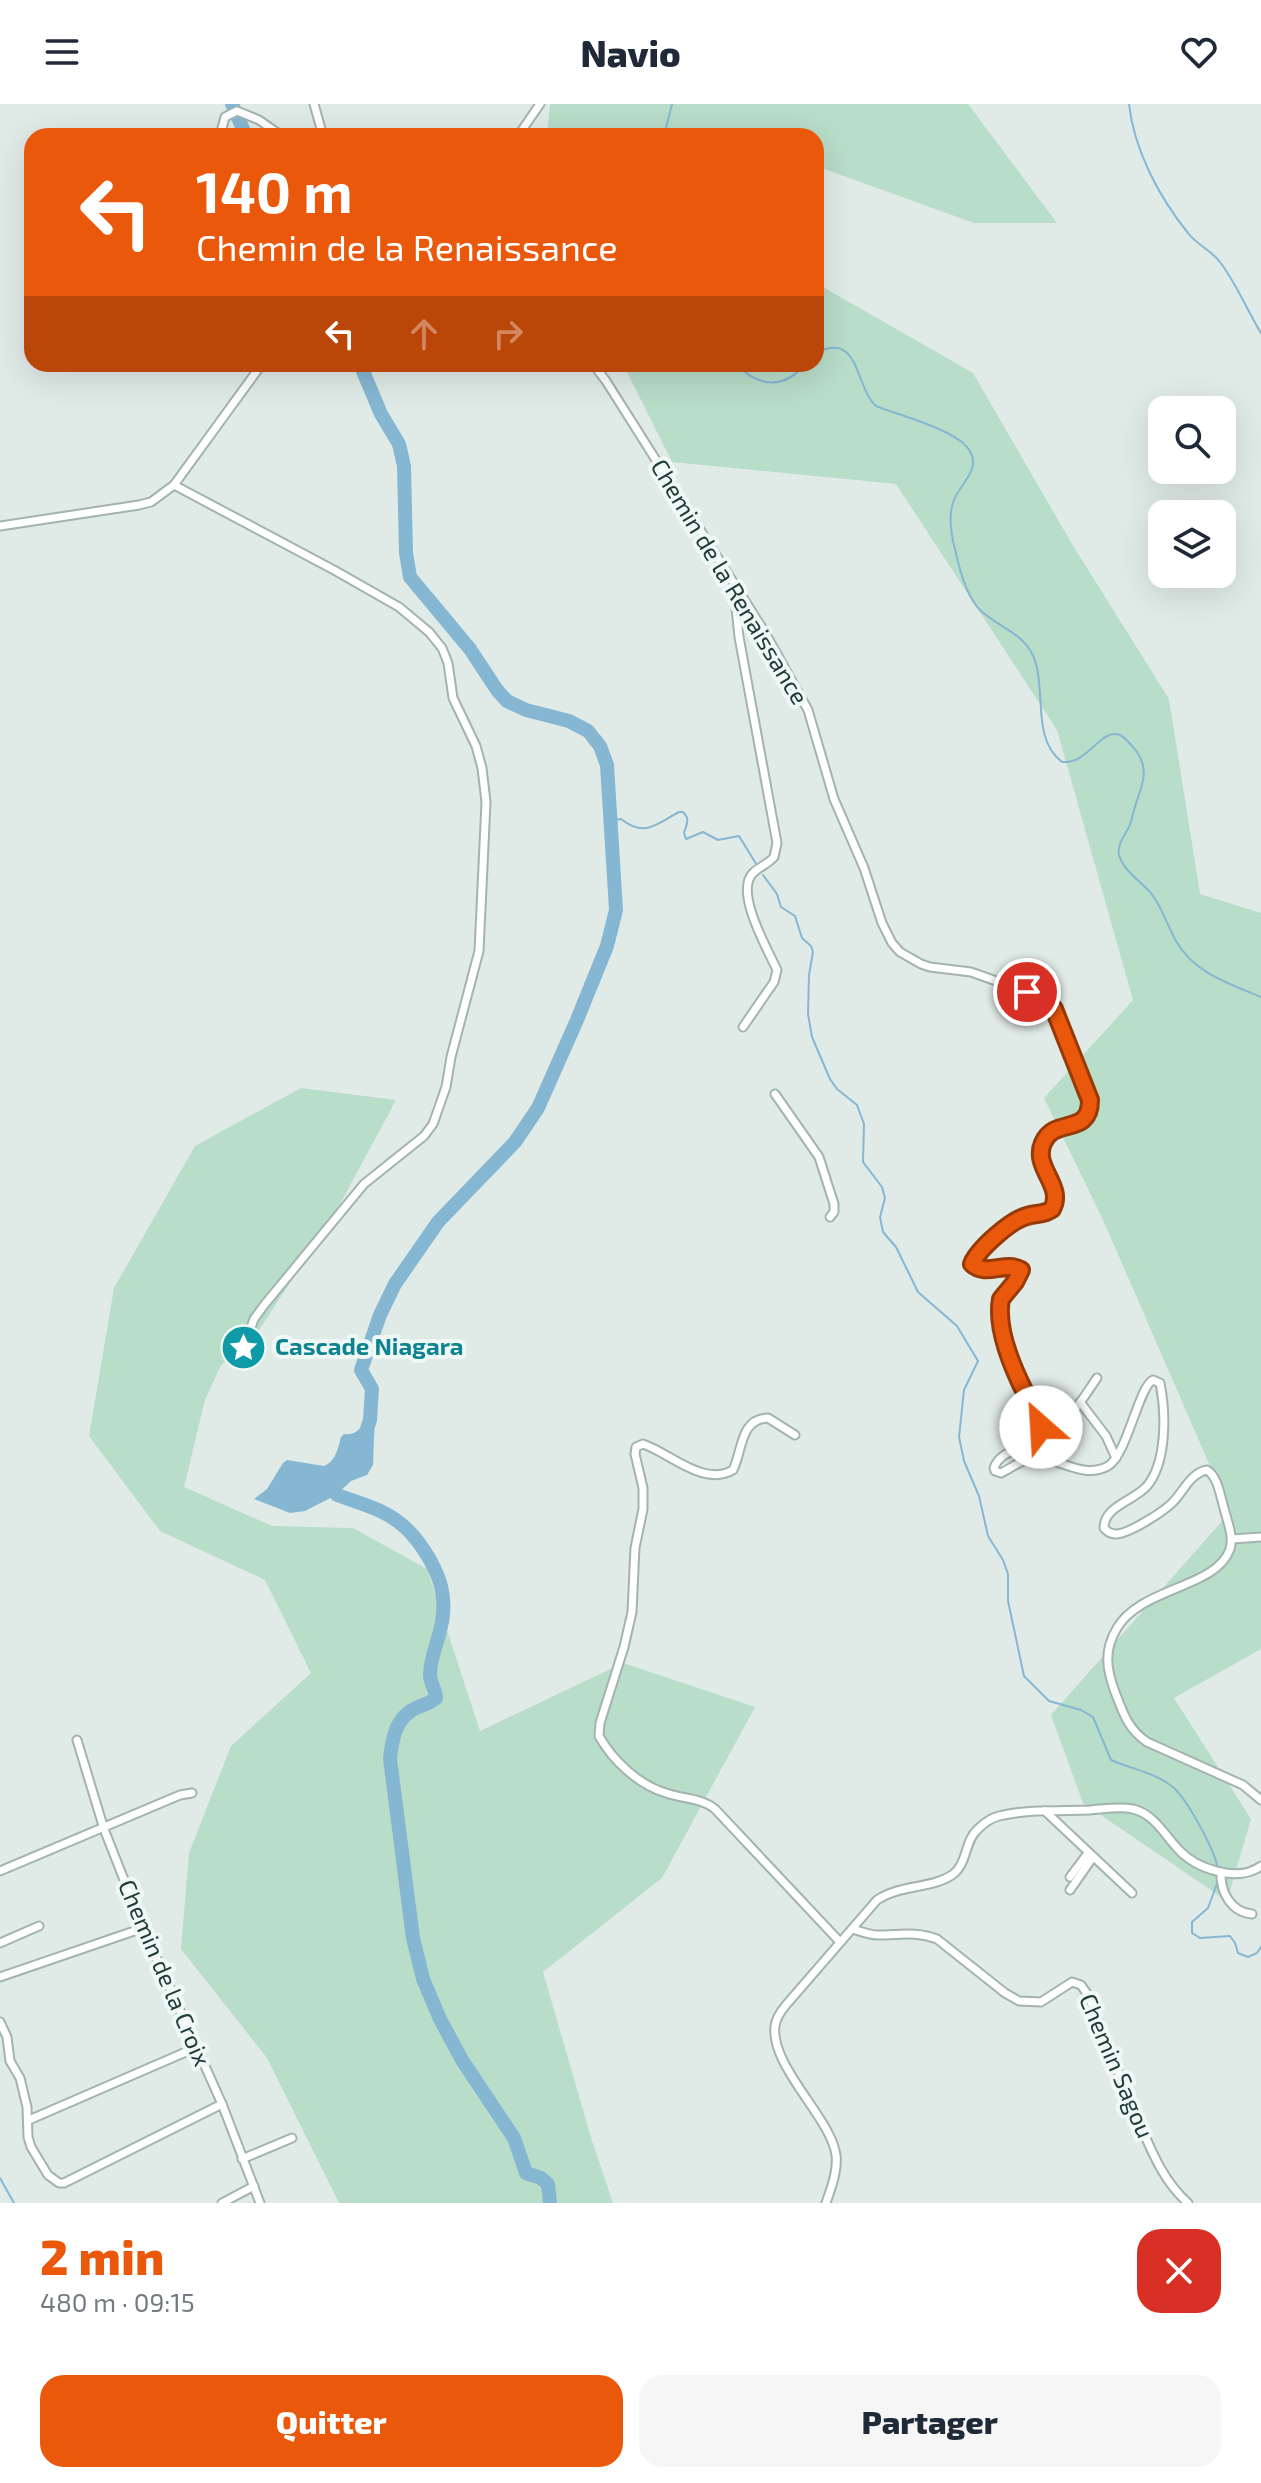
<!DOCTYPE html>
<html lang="fr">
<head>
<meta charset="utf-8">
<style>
	:root { --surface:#fff; --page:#f6f6f7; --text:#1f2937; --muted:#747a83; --accent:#ea580c }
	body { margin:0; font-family:"Exo 2",sans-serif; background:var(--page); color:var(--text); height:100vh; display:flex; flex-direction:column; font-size:30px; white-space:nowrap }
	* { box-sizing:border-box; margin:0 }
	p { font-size:26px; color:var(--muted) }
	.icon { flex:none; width:44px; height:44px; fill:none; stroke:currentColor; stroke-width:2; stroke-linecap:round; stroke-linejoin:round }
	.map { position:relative; height:2099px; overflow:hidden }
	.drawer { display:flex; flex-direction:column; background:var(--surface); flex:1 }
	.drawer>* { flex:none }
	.banner { position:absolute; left:24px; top:24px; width:800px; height:244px; border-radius:24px; box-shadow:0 8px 32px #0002; background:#ea580c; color:#fff; overflow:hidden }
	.tools { position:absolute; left:1148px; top:292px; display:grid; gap:16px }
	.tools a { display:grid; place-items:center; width:88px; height:88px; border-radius:16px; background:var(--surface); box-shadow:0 8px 32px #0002; font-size:40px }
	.pin { position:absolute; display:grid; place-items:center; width:68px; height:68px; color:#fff; margin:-34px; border:4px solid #fff; border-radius:50%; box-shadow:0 2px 8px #0007 }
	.me { position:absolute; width:88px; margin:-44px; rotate:334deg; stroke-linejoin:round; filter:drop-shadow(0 0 6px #0008) }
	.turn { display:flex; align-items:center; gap:28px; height:168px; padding:0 40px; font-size:36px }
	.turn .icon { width:104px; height:104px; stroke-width:2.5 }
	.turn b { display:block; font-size:56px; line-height:68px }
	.lanes { display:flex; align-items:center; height:76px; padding:0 40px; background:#0003; justify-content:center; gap:40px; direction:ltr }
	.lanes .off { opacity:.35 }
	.round { display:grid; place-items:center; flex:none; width:84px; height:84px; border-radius:24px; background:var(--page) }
	.summary { display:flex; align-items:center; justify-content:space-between; height:136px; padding:0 40px }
	h1 { font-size:48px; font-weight:800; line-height:60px; color:var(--accent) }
	.button { display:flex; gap:16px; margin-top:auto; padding:16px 40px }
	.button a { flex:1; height:92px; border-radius:24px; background:var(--accent); color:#fff; font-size:32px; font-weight:800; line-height:92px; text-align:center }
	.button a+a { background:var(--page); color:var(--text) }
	header { display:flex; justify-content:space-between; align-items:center; height:104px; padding:0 40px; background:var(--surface); font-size:36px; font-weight:800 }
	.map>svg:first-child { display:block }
</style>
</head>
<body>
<header><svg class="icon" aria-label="menu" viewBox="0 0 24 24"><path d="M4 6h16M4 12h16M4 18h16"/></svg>Navio<svg class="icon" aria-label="heart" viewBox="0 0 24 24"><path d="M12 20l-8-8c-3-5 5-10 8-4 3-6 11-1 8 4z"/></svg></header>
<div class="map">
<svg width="1261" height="2099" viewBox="0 0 1261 2099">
	<rect width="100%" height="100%" fill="#e0ebe8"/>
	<!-- green -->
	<g fill="#b8ddc9">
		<path d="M550,0H968L1057,119H974L816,62V32H733L712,25L711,32H547Z"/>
		<path d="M816,179L973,269L1072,440L1169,595L1200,790L1261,809V1545L1174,1594L1251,1715L1227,1797L1083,1699L1051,1611L1230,1408L1104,1118L1044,994L1133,896L1057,626L896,380L672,358L623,260H816Z"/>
		<path d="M301,984L396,996L333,1113L248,1243H244L221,1261L205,1296L184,1383L272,1422L353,1424L427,1465L480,1627L623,1559L755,1603L662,1774L543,1868L592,2037L613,2099H339L267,1954L181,1845L189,1749L231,1642L311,1569L265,1476L160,1427L89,1332L114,1184L195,1042Z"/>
	</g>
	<!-- water -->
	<path fill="#86b7d2" d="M369,1308L375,1309L373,1361L367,1371L351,1377L336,1391L305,1407L290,1409L254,1395L267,1385L283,1359L287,1356L324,1362C336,1357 338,1344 341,1333L344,1330C358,1332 364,1321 369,1308Z"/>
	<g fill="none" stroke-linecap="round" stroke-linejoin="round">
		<!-- stream -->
		<g stroke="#86b7d2" stroke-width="2">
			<path d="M1129,0C1134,46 1159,93 1188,129C1197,141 1211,146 1220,158C1236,179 1247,206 1261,229"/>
			<path d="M664,32L672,0"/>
			<path d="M816,249C860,226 855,284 876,302C899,311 951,325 966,342C985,363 961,378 954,396C948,411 951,430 955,445C959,464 966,493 981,507C1001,525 1028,530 1036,560C1045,592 1033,636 1062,658C1089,660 1100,624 1120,631C1126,634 1133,643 1137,648C1151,669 1140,684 1134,706C1132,712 1132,717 1129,723C1124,732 1117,741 1119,751C1123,766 1141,778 1151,789C1162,803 1167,821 1176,837C1194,869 1230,880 1261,893"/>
			<path d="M736,260C758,283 784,286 805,260"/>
			<path d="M612,716L621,715C645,734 656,720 679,708H683C691,716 686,721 684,729L686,735L703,728L718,736L739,732L758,763"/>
			<path d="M763,771L777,790L781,803L795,812L802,834L811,842L813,848L809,871L808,910L812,933L830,975L837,985L857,1001L864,1020L863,1058L882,1083L885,1094L880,1113L883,1128L896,1143L918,1188L957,1222L978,1257L964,1286L959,1333L964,1357L979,1392L988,1432L1003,1456L1008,1470V1497L1024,1572L1049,1597L1081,1606L1093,1613L1111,1656C1131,1665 1157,1669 1174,1684C1188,1697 1216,1748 1218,1766"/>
			<path d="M1218,1777L1208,1804L1192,1818V1829L1200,1834L1230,1832L1235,1839L1238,1849L1248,1853L1257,1849L1261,1843"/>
			<path d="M0,2074L14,2099"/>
		</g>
		<!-- river -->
		<g stroke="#86b7d2" stroke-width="14">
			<path d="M232,0L246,32"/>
			<path d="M360,260L381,310L399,340L404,362L406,449L410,473L470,545L497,586L507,597L526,606L569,617L588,627L600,642L607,661L616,806L607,842L577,916L538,1004L515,1038L438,1118L395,1180L380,1211L361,1266L372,1285L370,1316L367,1325"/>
			<path d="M330,1376L337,1391C383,1407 405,1412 430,1456C440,1474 445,1490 443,1510C442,1531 430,1550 430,1571C430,1580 436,1585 436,1594C430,1599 426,1600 418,1603C396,1612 392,1634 390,1655L413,1834L423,1875L440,1915L462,1956L514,2034L526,2069L541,2074L548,2080L550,2099"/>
		</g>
		<defs>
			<g id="minor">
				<path d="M314,0L323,32"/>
				<path d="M220,32L225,13L237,7L259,16L282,32"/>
				<path d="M518,32L540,0"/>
				<path d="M593,260L606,277L764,527L808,606L834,695L864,764L882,819L892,839L900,848L921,860L930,863L971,868L1038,892C1044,895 1048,898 1052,903C1061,915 1086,979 1089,995C1090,1000 1090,1008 1087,1013C1075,1029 1044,1016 1041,1047C1038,1068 1064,1085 1052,1105C1044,1111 1036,1109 1027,1112C1011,1116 978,1145 972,1160C987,1173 1005,1157 1021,1166C1015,1187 996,1187 1000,1215C1005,1241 1013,1270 1026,1292C1031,1301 1044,1316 1040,1326C1033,1346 1001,1343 994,1364L995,1367L1001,1369C1012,1364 1021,1355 1035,1354C1059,1353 1083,1376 1108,1362C1127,1351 1139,1282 1153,1276L1160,1279C1166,1309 1167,1358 1147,1382C1134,1397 1104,1402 1104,1424C1108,1428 1109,1429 1115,1430C1127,1431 1161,1409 1171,1400C1183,1389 1190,1369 1207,1366C1218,1373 1220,1391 1224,1404C1227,1417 1234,1432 1230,1445C1217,1484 1141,1483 1117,1524C1104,1546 1106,1564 1115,1588C1123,1609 1128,1625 1147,1638L1243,1681L1261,1696"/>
				<path d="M174,381L334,466L399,503L429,528L442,544L448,559L453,594L476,642L482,664L486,698L479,847L451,953L446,983L433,1020L424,1032L364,1080L265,1200L254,1215L244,1243"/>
				<path d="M0,422L139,401L151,398L174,381L262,260"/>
				<path d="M737,486L736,504L739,533L777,739L774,753C768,760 759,763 753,769C734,788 768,846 777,866L774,878L743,923"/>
				<path d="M775,990L819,1053L834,1100V1108L830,1113"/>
				<path d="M1080,1298L1106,1332L1116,1354"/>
				<path d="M1041,1323C1067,1326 1084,1292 1097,1274"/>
				<path d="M795,1331L768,1314C740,1315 743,1345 733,1366C703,1383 670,1349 643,1340L636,1343L635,1350L643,1384V1405L635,1444L632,1508L624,1543L600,1619L599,1632C613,1657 639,1681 666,1689C683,1695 702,1694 715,1705L840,1838"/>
				<path d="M1232,1435L1261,1433"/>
				<path d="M77,1636L104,1725L143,1824L222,2000L260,2099"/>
				<path d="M1045,1707L1132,1789"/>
				<path d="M0,1767L180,1691L192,1689"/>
				<path d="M1221,1768C1220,1788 1231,1808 1252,1810"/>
				<path d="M1070,1773L1088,1749"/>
				<path d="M1070,1786L1093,1753"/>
				<path d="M852,1825C860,1827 869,1831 878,1831C900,1831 916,1827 937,1835L1005,1889L1019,1897L1041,1898L1072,1878L1081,1881L1088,1891C1104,1932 1120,1973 1137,2014C1151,2045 1162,2076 1188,2099"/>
				<path d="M0,1839L39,1822"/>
				<path d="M0,1873L143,1824"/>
				<path d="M0,1918L7,1933L10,1957L20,1974L27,2003L28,2033L31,2043L48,2071L59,2079H64L222,2000"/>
				<path d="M29,2016L195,1944"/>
				<path d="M242,2055L292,2034"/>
				<path d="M222,2099L254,2082"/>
				<path d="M826,2099C831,2084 838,2067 836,2051C831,2014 770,1962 775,1922C776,1914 781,1907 786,1901L877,1796C901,1780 931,1785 952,1771C968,1760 964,1737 978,1725C984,1719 991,1714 999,1712C1028,1705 1061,1707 1090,1706C1104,1705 1119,1702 1133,1705C1154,1710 1164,1730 1178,1745C1196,1765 1238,1779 1261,1762"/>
			</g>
		</defs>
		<!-- minor casing -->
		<use href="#minor" stroke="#a3b3b0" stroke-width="11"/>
		<!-- minor -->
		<use href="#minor" stroke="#fff" stroke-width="7"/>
	</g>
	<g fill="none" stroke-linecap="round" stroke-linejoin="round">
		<defs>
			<path id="route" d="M1027,888L1046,896L1054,905L1090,996C1090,1033 1054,1012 1043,1039C1032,1063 1065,1082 1052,1105C1044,1111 1036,1109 1027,1112C1011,1116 978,1145 972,1160C986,1173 1005,1157 1021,1166L1015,1178L1001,1195C994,1232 1023,1287 1041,1318V1323"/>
		</defs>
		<!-- route casing -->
		<use href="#route" stroke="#983908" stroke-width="20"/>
		<!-- route -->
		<use href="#route" stroke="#ea580c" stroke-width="14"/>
	</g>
	<!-- icons -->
	<defs>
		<symbol id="sight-disc" viewBox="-11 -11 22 22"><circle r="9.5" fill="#0f9aa8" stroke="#f0f8f5"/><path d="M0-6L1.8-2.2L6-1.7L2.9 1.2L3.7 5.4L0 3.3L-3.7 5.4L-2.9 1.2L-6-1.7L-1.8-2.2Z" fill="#fff"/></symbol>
	</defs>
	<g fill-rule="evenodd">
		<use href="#sight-disc" x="218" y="1218" width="51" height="51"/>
	</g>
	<g text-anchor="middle" stroke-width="8" stroke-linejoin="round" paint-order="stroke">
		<!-- street labels -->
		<g font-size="24" fill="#203c3a" stroke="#f0f8f5">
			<text transform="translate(729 478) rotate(59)" y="8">Chemin de la Renaissance</text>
			<text transform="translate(164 1869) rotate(67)" y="8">Chemin de la Croix</text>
			<text transform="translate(1116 1962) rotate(67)" y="8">Chemin Sagou</text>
		</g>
		<!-- culture labels -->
		<g font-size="24" font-weight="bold" fill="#0d838f" stroke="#f0f8f5" text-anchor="start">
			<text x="275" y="1251">Cascade Niagara</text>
		</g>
	</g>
</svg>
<div class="tools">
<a><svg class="icon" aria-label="search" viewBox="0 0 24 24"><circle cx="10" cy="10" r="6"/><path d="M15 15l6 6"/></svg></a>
<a><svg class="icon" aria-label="layers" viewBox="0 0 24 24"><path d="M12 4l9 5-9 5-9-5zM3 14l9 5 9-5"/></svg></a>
</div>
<div class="pin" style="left:1027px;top:888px;background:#d93025"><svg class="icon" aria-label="arrive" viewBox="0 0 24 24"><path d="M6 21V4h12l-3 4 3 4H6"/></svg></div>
<svg class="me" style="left:1041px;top:1323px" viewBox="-20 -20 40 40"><circle r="19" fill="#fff"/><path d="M0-13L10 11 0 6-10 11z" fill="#ea580c"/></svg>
<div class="banner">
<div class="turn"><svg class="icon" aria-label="left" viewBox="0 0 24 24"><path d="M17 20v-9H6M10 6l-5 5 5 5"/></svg><div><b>140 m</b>Chemin de la Renaissance</div></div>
<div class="lanes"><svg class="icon" aria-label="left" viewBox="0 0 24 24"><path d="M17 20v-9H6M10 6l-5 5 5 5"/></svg><svg class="icon off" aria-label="ahead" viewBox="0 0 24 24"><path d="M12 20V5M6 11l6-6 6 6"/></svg><svg class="icon off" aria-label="right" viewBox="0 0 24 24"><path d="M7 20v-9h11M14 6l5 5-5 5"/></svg></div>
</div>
</div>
<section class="drawer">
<div class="summary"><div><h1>2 min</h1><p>480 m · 09:15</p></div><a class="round" style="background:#d93025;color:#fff"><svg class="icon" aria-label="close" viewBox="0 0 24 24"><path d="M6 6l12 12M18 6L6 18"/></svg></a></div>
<div class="button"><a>Quitter</a><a>Partager</a></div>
</section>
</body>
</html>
